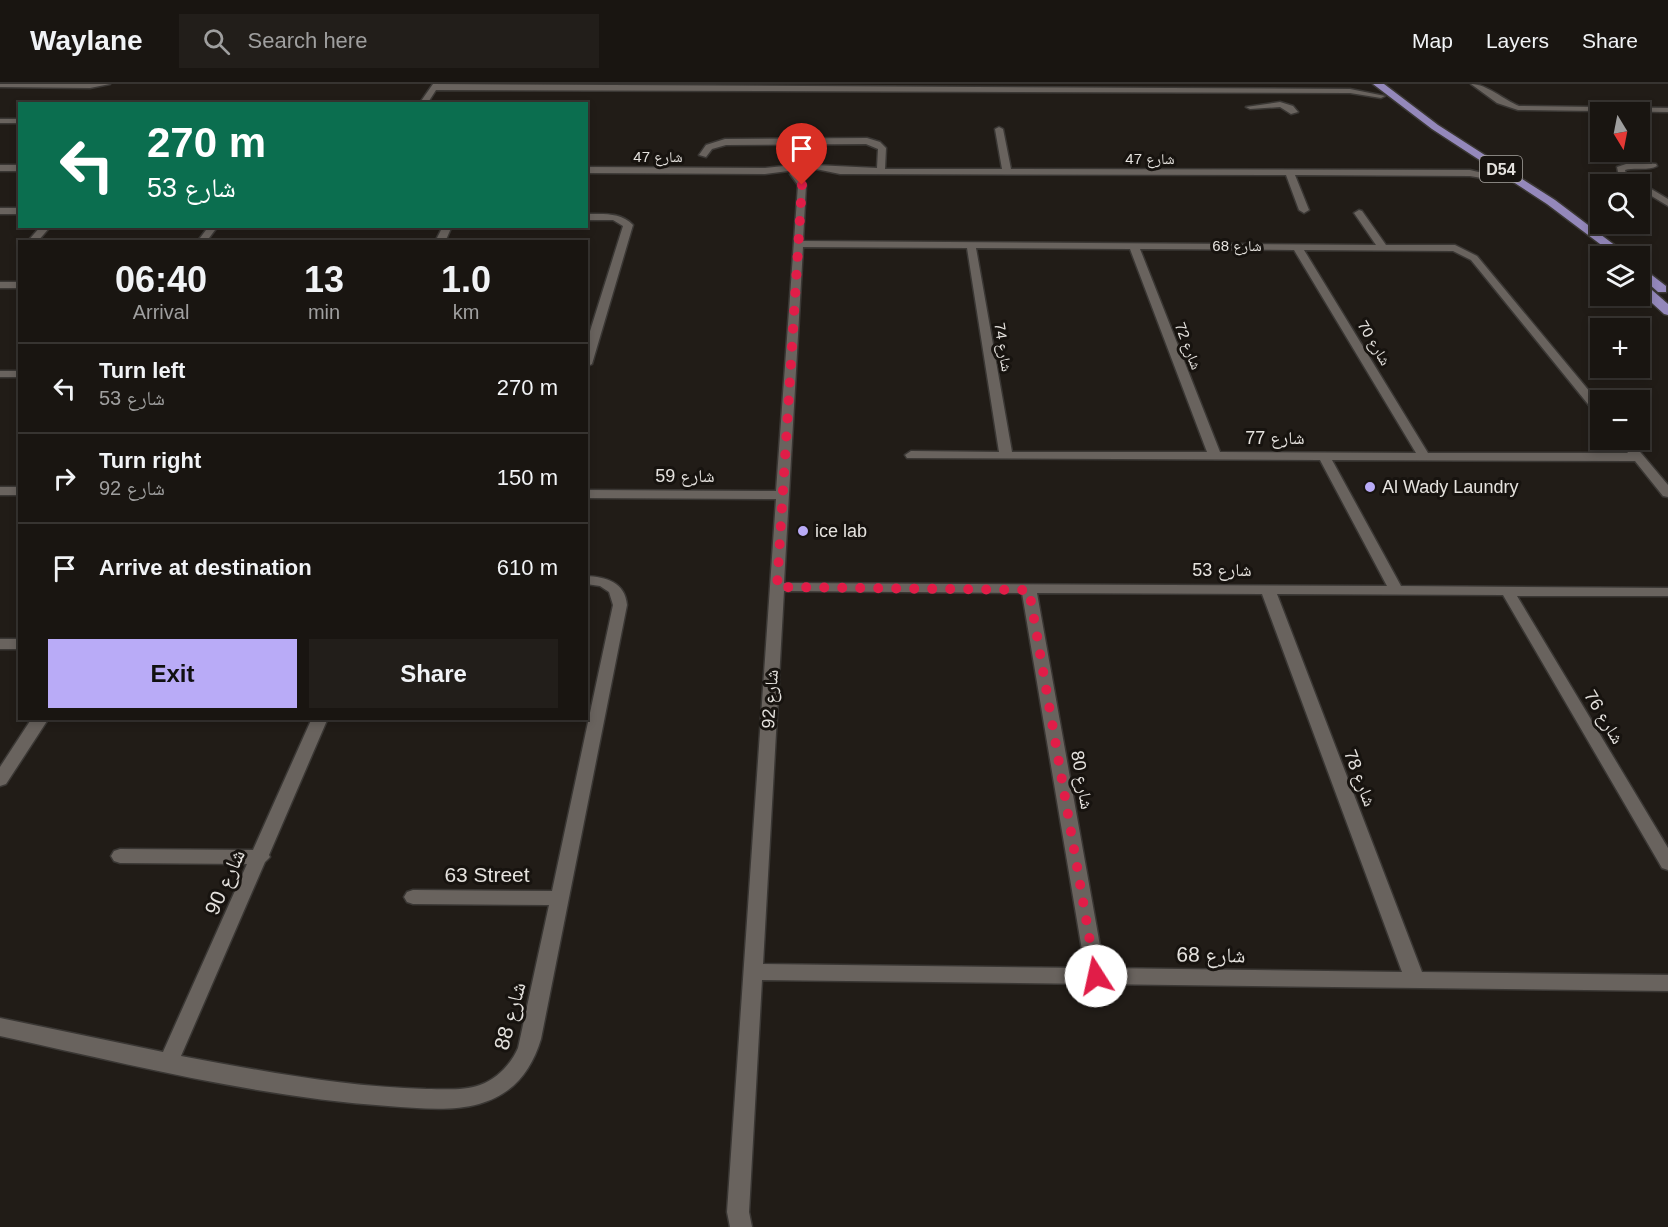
<!DOCTYPE html>
<html lang="en">
<head>
<meta charset="utf-8">
<style>
	:root { --surface:#191511; --page:#221e1a; --text:#f1f3f6; --muted:#9f9f9f; --line:#373431; --accent:#b9abf7 }
	body { margin:0; font-family:Helvetica,"Noto Naskh Arabic",sans-serif; background:var(--page); color:var(--text); height:100vh; display:flex; flex-direction:column; font-size:22px; white-space:nowrap }
	* { box-sizing:border-box; margin:0 }
	p { font-size:20px; color:var(--muted) }
	.icon { flex:none; width:33px; height:33px; fill:none; stroke:currentColor; stroke-width:2; stroke-linecap:round; stroke-linejoin:round }
	.map { position:relative; flex:1; overflow:hidden }
	.details { position:absolute; left:18px; top:156px; width:570px; height:480px; display:flex; flex-direction:column; background:var(--surface); border-radius:0px; box-shadow:0 3px 9px #0003,0 0 0 2px var(--line) }
	.details>* { flex:none }
	.guide { position:absolute; left:18px; top:18px; width:570px; height:126px; border-radius:0px; box-shadow:0 3px 9px #0003,0 0 0 2px var(--line); background:#0b6e4f; color:#fff; overflow:hidden }
	.needle { width:39px; rotate:170deg }
	.tools { position:absolute; left:1590px; top:18px; display:grid; gap:12px }
	.tools a { display:grid; place-items:center; width:60px; height:60px; border-radius:0px; background:var(--surface); box-shadow:0 3px 9px #0003,0 0 0 2px var(--line); font-size:30px }
	.pin { position:absolute; display:grid; place-items:center; width:51px; height:51px; color:#fff; margin:-62px -26px; border-radius:50% 50% 50% 0; rotate:-45deg; box-shadow:0 0 6px #0007 }
	.pin .icon { rotate:45deg }
	.me { position:absolute; width:66px; margin:-33px; rotate:350deg; stroke-linejoin:round; filter:drop-shadow(0 0 4px #0008) }
	.turn { display:flex; align-items:center; gap:21px; height:126px; padding:0 30px; font-size:27px }
	.turn .icon { width:78px; height:78px; stroke-width:2.5 }
	.turn b { display:block; font-size:42px; line-height:51px }
	.eta { display:flex; justify-content:space-evenly; align-items:center; height:102px; text-align:center }
	.eta b { font-size:36px; font-weight:800; line-height:42px }
	.primary-button { display:flex; gap:12px; margin-top:auto; padding:12px 30px }
	.primary-button a { flex:1; height:69px; border-radius:0px; background:var(--accent); color:#111; font-size:24px; font-weight:800; line-height:69px; text-align:center }
	.primary-button a+a { background:var(--page); color:var(--text) }
	ul { padding:0; list-style:none }
	li { display:flex; align-items:center; gap:18px; height:90px; padding:0 30px; border-top:2px solid var(--line) }
	li div { flex:1 }
	li b { display:block; font-size:22px }
	li em { font-style:normal }
	header { display:flex; align-items:center; gap:36px; box-sizing:border-box; height:84px; padding:0 30px; background:var(--surface); border-bottom:2px solid var(--line) }
	header strong { font-size:28px }
	nav { display:flex; gap:33px; margin-inline-start:auto; font-size:21px }
	.search { width:420px; height:54px; background:var(--page); display:flex; align-items:center; gap:15px; box-sizing:border-box; padding:0 21px; border-radius:0px; color:var(--muted); font-size:22px }
	.map>svg:first-child { display:block }
</style>
</head>
<body>
<header>
<strong>Waylane</strong>
<div class="search"><svg class="icon" aria-label="search" viewBox="0 0 24 24"><circle cx="10" cy="10" r="6"/><path d="M15 15l6 6"/></svg>Search here</div>
<nav><a>Map</a><a>Layers</a><a>Share</a></nav>
</header>
<div class="map">
<svg width="1668" height="1143" viewBox="0 0 1668 1143">
	<rect width="100%" height="100%" fill="#211c17"/>
	<g fill="none" stroke-linecap="round" stroke-linejoin="round">
		<defs>
			<g id="minor">
				<path d="M0,0H110L90,4L0,3Z"/>
				<path d="M433,0L1350,5L1385,12L1381,14L1350,9L436,6L427,20H419Z"/>
				<path d="M1471,0C1487,0 1504,16 1519,22L1668,24V28L1518,26L1497,19Z"/>
				<path d="M1280,18L1293,22L1298,28L1291,30L1280,23L1250,25L1246,23Z"/>
				<rect x="0" y="35" width="20" height="4"/>
				<path d="M999,43L1003,45L1011,85L1470,86L1503,94L1499,97L1470,92L1295,91L1309,126L1304,129L1299,126L1286,91L840,90L811,84L815,81L877,84L878,65L866,60L726,61L712,65L706,73L699,71L706,61L725,55L867,54L880,58L886,64L885,85H1002L995,45Z"/>
				<path d="M1632,78L1656,80L1657,82C1649,87 1635,83 1625,86L1626,90L1668,115V122L1640,105V100H1632L1619,93L1617,83Z"/>
				<rect x="0" y="81" width="20" height="6"/>
				<path d="M793,81L796,82V86L765,90L586,89V83L765,84Z"/>
				<path d="M791,88H797L806,101L803,157L1376,161L1354,129L1359,126L1362,127L1386,161H1455L1477,172L1600,320V330H1596L1471,176L1453,167L1304,166L1428,369H1628L1618,356H1630L1668,401V413L1663,412L1635,377L1332,376L1401,502L1668,504V512H1517L1668,764V786L1662,784L1503,511L1277,510L1422,888L1668,891V907L762,896L749,1128L752,1143H730L727,1128L776,415L586,414V406L776,407L798,101L790,90ZM803,163L967,164L999,368L911,367L905,371L907,374L1320,376L1387,502L784,499ZM976,164L1130,165L1207,368H1012ZM1140,165L1294,166L1416,369L1220,368ZM784,507L1022,509L1085,884L763,880ZM1037,509L1262,510L1402,888L1104,884Z"/>
				<rect x="0" y="124" width="20" height="6"/>
				<path d="M586,130C603,130 621,128 633,141L592,280L586,283V260L623,142L613,136H586Z"/>
				<path d="M41,142H51L37,158H27Z"/>
				<path d="M209,142H218L206,158H197Z"/>
				<path d="M443,142H452L445,158H435Z"/>
				<rect x="0" y="198" width="20" height="6"/>
				<rect x="0" y="287" width="20" height="6"/>
				<rect x="0" y="403" width="20" height="8"/>
				<path d="M586,492C606,493 625,498 627,521L541,955C531,988 512,1011 479,1020C451,1028 417,1024 388,1022C257,1013 128,980 0,952V934L163,968L247,780L120,779L114,777L111,772L114,767L120,765L253,766L312,634H328L269,771L270,773L265,778L181,972C262,987 343,1003 426,1005C443,1005 463,1007 480,1001C497,995 511,980 518,964L549,821L413,820L407,818L404,813L407,808L413,806L552,807L613,521L609,508L600,502L586,500Z"/>
				<rect x="0" y="555" width="20" height="10"/>
				<path d="M32,634H49L6,700L0,702V683Z"/>
			</g>
			<g id="major">
				<path d="M1373,0H1384L1438,41L1555,116L1629,172H1616L1547,120L1432,45Z"/>
				<path d="M1640,182L1666,202V208H1658L1640,192Z"/>
				<path d="M1640,198L1644,199L1668,220V231L1664,230L1640,208Z"/>
			</g>
		</defs>
		<!-- minor casing -->
		<use href="#minor" stroke="#3a3734" stroke-width="3"/>
		<!-- major casing -->
		<use href="#major" stroke="#3a3734" stroke-width="3"/>
		<!-- minor -->
		<use href="#minor" fill="#69635e" fill-rule="evenodd"/>
		<!-- major -->
		<use href="#major" fill="#9488bb" fill-rule="evenodd"/>
	</g>
	<g fill="none" stroke-linecap="round" stroke-linejoin="round">
		<!-- route -->
		<path stroke="#e11d48" stroke-width="10" stroke-dasharray="0 18" d="M802,101L777,503L1029,506L1096,892"/>
	</g>
	<!-- markers -->
	<g fill="#b9abf7" stroke="#17130f" stroke-width="2">
		<circle cx="1370" cy="403" r="6"/>
		<circle cx="803" cy="447" r="6"/>
	</g>
	<g text-anchor="middle" stroke-width="6" stroke-linejoin="round" paint-order="stroke">
		<!-- far-street labels -->
		<g font-size="15" fill="#e5e2de" stroke="#17130f">
			<text x="658" y="78">شارع 47</text>
			<text x="1150" y="80">شارع 47</text>
			<text x="1237" y="167">شارع 68</text>
			<text transform="translate(1374 259) rotate(59)" y="5">شارع 70</text>
			<text transform="translate(1188 262) rotate(69)" y="5">شارع 72</text>
			<text transform="translate(1003 263) rotate(81)" y="5">شارع 74</text>
		</g>
		<!-- shield labels -->
		<rect fill="#17130f" stroke="#a7a4a0" stroke-width="1.5" x="1480" y="72" width="42" height="26" rx="4.5"/>
		<g font-size="16" font-weight="bold" fill="#e5e2de">
			<text x="1501" y="91">D54</text>
		</g>
		<!-- street labels -->
		<g font-size="18" fill="#e5e2de" stroke="#17130f">
			<text x="1275" y="360">شارع 77</text>
			<text x="685" y="398">شارع 59</text>
			<text x="1222" y="492">شارع 53</text>
			<text transform="translate(770 615) rotate(-86)" y="6">شارع 92</text>
			<text transform="translate(1604 633) rotate(59)" y="6">شارع 76</text>
			<text transform="translate(1360 694) rotate(69)" y="6">شارع 78</text>
			<text transform="translate(1082 696) rotate(80)" y="6">شارع 80</text>
		</g>
		<!-- poi labels -->
		<g font-size="18" fill="#e5e2de" stroke="#17130f" text-anchor="start">
			<text x="1382" y="409">Al Wady Laundry</text>
			<text x="815" y="453">ice lab</text>
		</g>
		<!-- near-street labels -->
		<g font-size="21" fill="#e5e2de" stroke="#17130f">
			<text x="487" y="798">63 Street</text>
			<text transform="translate(225 798) rotate(-66)" y="7">شارع 90</text>
			<text transform="translate(1211 871) rotate(1)" y="7">شارع 68</text>
			<text transform="translate(510 932) rotate(-75)" y="7">شارع 88</text>
		</g>
	</g>
</svg>
<div class="tools">
<a><svg class="needle" viewBox="-14 -14 28 28"><path d="M0-13l5 13h-10z" fill="#e53935"/><path d="M0 13l5-13h-10z" fill="#9f9f9f"/></svg></a>
<a><svg class="icon" aria-label="search" viewBox="0 0 24 24"><circle cx="10" cy="10" r="6"/><path d="M15 15l6 6"/></svg></a>
<a><svg class="icon" aria-label="layers" viewBox="0 0 24 24"><path d="M12 4l9 5-9 5-9-5zM3 14l9 5 9-5"/></svg></a>
<a>+</a>
<a>−</a>
</div>
<div class="pin" style="left:802px;top:101px;background:#d93025"><svg class="icon" aria-label="arrive" viewBox="0 0 24 24"><path d="M6 21V4h12l-3 4 3 4H6"/></svg></div>
<svg class="me" style="left:1096px;top:892px" viewBox="-20 -20 40 40"><circle r="19" fill="#fff"/><path d="M0-13L10 11 0 6-10 11z" fill="#e11d48"/></svg>
<div class="guide">
<div class="turn"><svg class="icon" aria-label="left" viewBox="0 0 24 24"><path d="M17 20v-9H6M10 6l-5 5 5 5"/></svg><div><b>270 m</b>شارع 53</div></div>
</div>
<section class="details">
<div class="eta">
<div><b>06:40</b><p>Arrival</p></div>
<div><b>13</b><p>min</p></div>
<div><b>1.0</b><p>km</p></div>
</div>
<ul>
<li><svg class="icon" aria-label="left" viewBox="0 0 24 24"><path d="M17 20v-9H6M10 6l-5 5 5 5"/></svg><div><b>Turn left</b><p>شارع 53</p></div><em>270 m</em></li>
<li><svg class="icon" aria-label="right" viewBox="0 0 24 24"><path d="M7 20v-9h11M14 6l5 5-5 5"/></svg><div><b>Turn right</b><p>شارع 92</p></div><em>150 m</em></li>
<li><svg class="icon" aria-label="arrive" viewBox="0 0 24 24"><path d="M6 21V4h12l-3 4 3 4H6"/></svg><div><b>Arrive at destination</b></div><em>610 m</em></li>
</ul>
<div class="primary-button"><a>Exit</a><a>Share</a></div>
</section>
</div>
</body>
</html>
